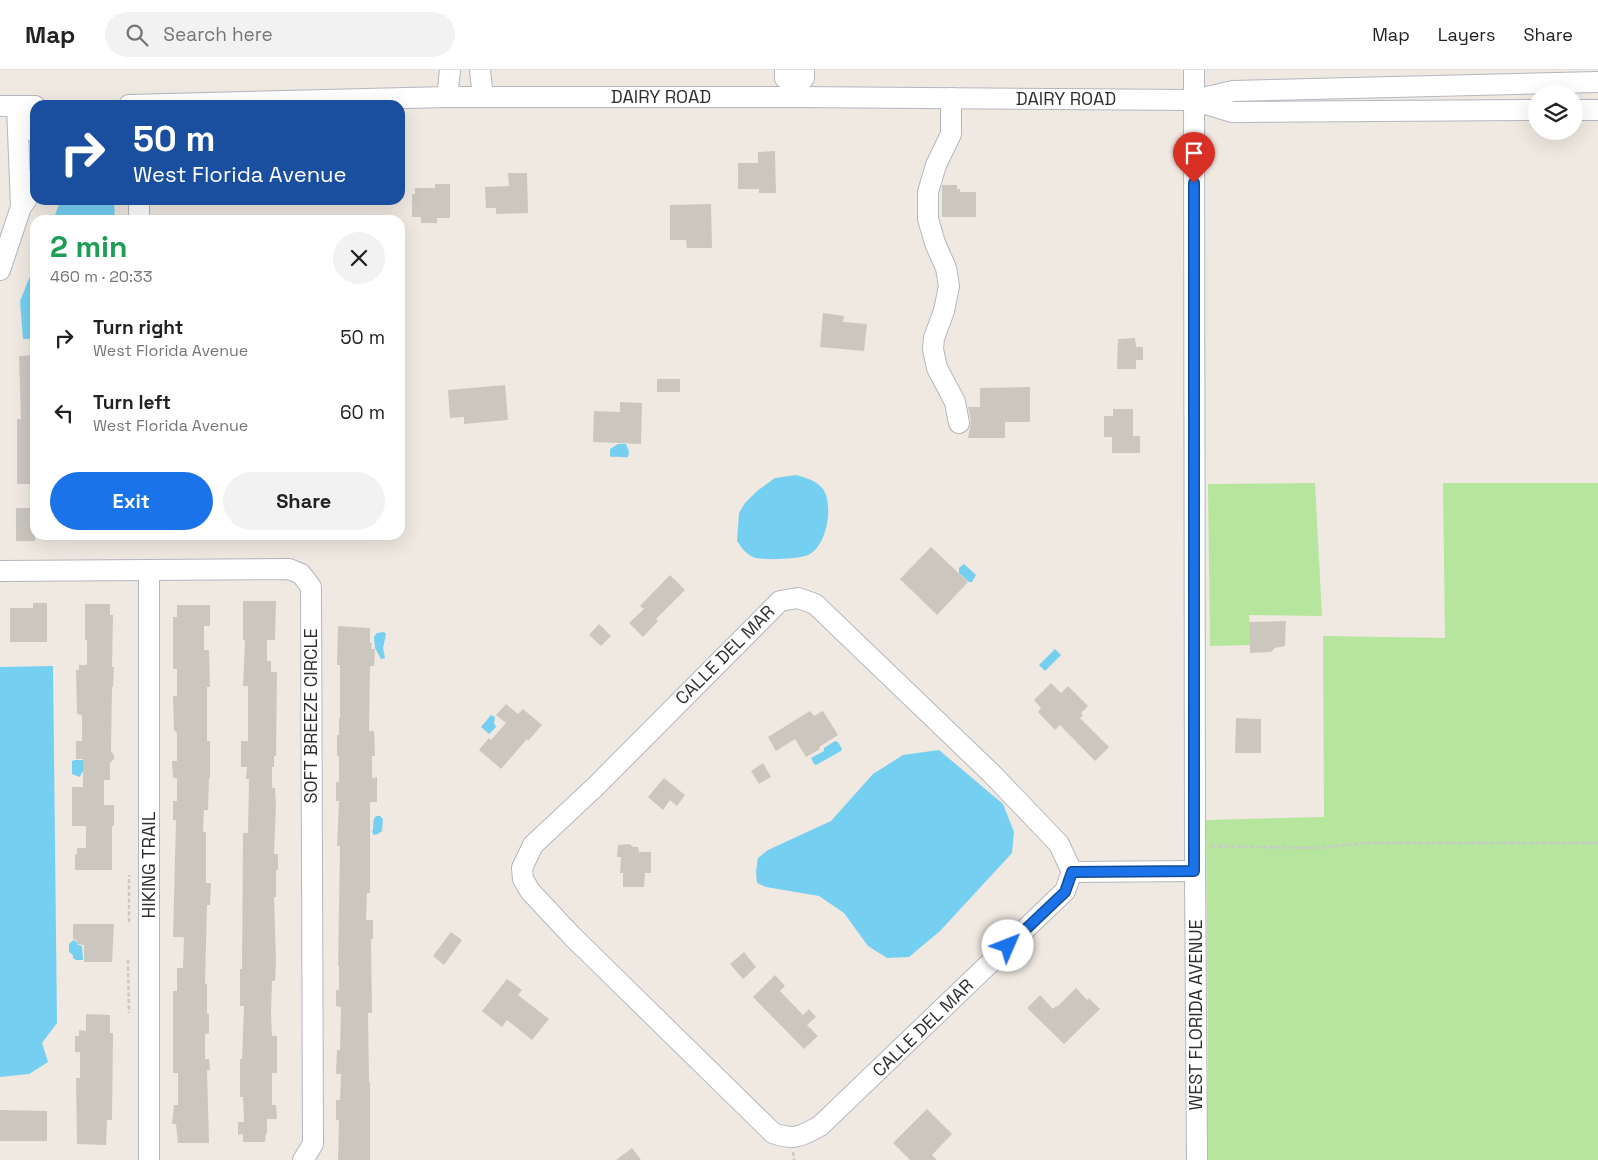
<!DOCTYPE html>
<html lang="en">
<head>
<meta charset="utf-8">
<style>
	:root { --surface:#fff; --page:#f2f2f2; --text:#222; --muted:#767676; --line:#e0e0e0; --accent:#1a73e8 }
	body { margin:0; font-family:"Space Grotesk",sans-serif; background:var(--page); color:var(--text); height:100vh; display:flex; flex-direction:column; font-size:19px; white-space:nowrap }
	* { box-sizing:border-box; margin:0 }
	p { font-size:16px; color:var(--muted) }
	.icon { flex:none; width:28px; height:28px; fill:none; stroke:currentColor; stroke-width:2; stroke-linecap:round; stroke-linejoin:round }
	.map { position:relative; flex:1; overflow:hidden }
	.panel { position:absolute; left:30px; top:145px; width:375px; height:325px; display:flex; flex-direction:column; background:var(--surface); border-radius:15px; box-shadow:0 5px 20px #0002 }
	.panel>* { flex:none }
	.top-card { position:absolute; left:30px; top:30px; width:375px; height:105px; border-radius:15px; box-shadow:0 5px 20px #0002; background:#1a4fa0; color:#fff; overflow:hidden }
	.controls { position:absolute; left:1528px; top:15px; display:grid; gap:10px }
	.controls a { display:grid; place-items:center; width:55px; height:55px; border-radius:50%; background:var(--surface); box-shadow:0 5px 20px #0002; font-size:25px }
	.pin { position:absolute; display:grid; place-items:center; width:42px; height:42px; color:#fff; margin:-51px -21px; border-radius:50% 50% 50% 0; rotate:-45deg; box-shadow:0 0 5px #0007 }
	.pin .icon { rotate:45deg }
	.me { position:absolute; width:55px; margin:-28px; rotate:46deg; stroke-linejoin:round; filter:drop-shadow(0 0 4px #0008) }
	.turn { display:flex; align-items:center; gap:18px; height:105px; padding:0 20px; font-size:22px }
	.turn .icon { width:65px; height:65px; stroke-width:2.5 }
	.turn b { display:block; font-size:35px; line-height:42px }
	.round { display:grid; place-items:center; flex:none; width:52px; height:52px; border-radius:26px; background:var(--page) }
	.summary { display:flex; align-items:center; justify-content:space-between; height:85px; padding:0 20px }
	h1 { font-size:30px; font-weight:600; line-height:38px; color:#1e9e55 }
	.button { display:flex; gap:10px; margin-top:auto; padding:10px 20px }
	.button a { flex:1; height:58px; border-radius:30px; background:var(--accent); color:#fff; font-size:20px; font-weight:600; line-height:58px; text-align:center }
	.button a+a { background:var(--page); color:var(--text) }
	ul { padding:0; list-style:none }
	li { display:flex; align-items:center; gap:15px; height:75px; padding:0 20px }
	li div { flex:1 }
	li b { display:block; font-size:19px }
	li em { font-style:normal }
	header { display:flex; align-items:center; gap:30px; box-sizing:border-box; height:70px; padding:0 25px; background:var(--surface); border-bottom:1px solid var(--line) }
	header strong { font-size:24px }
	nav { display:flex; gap:28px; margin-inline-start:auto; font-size:18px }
	.search { width:350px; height:45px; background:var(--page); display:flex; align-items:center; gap:12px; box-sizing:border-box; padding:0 18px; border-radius:28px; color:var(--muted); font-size:19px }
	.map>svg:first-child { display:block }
</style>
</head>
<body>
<header>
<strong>Map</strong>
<div class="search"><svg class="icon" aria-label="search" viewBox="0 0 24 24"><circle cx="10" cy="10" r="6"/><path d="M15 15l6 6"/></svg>Search here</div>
<nav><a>Map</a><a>Layers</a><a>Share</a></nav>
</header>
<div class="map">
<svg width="1598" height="1090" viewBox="0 0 1598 1090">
	<rect width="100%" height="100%" fill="#efe9e1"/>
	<!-- green -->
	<g fill="#b6e59e">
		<path d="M1315,413L1322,546L1249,545L1250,575L1210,576L1208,414Z"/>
		<path d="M1443,413H1598V1090H1206L1208,999L1206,750L1324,747L1323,566L1445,568Z"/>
	</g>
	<!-- water -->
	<g fill="#75cff0">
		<path d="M61,130H114L115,150H53Z"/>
		<path d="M35,194V269H23L20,231Z"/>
		<path d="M618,374H626L629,382L628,387C624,388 618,386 612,387L610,386V379Z"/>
		<path d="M796,405C806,408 816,410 823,419C834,435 827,477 808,485C798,489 763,491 753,487C746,484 741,477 737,471L739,443L745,433L757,421L775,408Z"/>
		<path d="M964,494L976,505L972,512H969L959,503V498Z"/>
		<path d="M384,562L386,564L383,578L385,588L381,589L375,578L374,567L377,563Z"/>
		<path d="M1055,579L1061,585L1045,601L1039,595Z"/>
		<path d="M53,596L57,953L42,973L48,992L29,1004L0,1007V597Z"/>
		<path d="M491,645L495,647L494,653L496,657L489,664L481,657Z"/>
		<path d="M835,671L838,672L842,679L841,681L816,695L814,694L811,688L824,681V678Z"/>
		<path d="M939,680L1003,734L1014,762L1012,783L940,861L909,887L887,888L868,876L844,843L819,826L766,817L757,813L756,801L758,788L768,780L831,751L873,704L903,685Z"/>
		<path d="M75,690H84L87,702H82L80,707L72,704V691Z"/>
		<path d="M376,746H380L383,749L382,761L378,764L374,765L372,762C375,757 371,751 376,746Z"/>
		<path d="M74,870L76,871L78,875L82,876L83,890H76L73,888V885L69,882V874Z"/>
	</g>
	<!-- building -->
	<g fill="#cbc7bf">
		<path d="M775,81L776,123H759V119H738V93H758V82Z"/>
		<path d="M508,103H527L528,143L496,144V138H486L485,117L509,116Z"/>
		<path d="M435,114H450V148H437V153H421V147H412V124H415V118H435Z"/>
		<path d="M942,115H957V119H960V122H976V147H942Z"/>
		<path d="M711,134L712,178H687L686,170H670V135Z"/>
		<path d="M823,243L844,246L843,252L867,254L864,281L820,277Z"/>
		<path d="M1135,268L1136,277H1143V290H1136V299H1117L1118,269Z"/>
		<path d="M35,285V414H17V349H21L19,286Z"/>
		<rect x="657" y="309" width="23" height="13"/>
		<path d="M505,315L508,350L464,354V347L450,348L448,320Z"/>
		<path d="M1030,317V352H1005V368H968L971,351L968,337H980V318Z"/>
		<path d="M620,332L642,333L641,374L593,372L594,341L620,342Z"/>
		<path d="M1113,339H1133V366H1140V383H1112V367H1104V346H1113Z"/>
		<rect x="16" y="438" width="19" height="33"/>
		<path d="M931,477L968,512L937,545L900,509Z"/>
		<path d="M670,505L685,520L656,549L658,551L643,567L629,553L644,539L640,536Z"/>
		<path d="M243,531H276L275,570H267V591H271V602H277L276,686H274V697H272V718H275L276,735L274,784H278V800H276V827H274L276,891L275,911H272L271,943L272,966H277V1003H272V1035H276L277,1049H267V1063H266L265,1072H243V1064L238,1065V1052H244L243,1027H240V989H242L244,936H240V899H242L243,763H248L249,709H246L247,697H241V671H248V616H243L245,570H243Z"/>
		<path d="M33,533H47V572H10V538H33Z"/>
		<path d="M85,534H110V545H113L112,597H114L113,617H112L111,682L114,685V689L110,693V710H104V735H114V756H112V800H75V784H77V778H86V756H72V717H83V689H76V671H82V645L77,644L76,600H79V595H87V570H85Z"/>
		<path d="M177,535H210V556H204V580H209L210,617H207V671H210V708H209L208,740H204L203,762H206V813H211L210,835H207L205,914H207V944H209V963L205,964V989H209L210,1000H207L209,1073H178L176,1054H172L174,1035H178V1003H173V921H177V898H183L184,867H173L176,750H173V731H177V708H173L172,691H177V663L174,660L173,626H177V599H173V547H177Z"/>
		<path d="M1286,551L1285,576L1275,578L1271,582L1250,583L1249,552Z"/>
		<path d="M599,554L611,566L601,576L589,565Z"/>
		<path d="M338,556L370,558V573H372L371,579H375L374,596H370L369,661H374L375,686H372V708L377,707V732H370V823H367L366,850H373V869H371L372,943H368L369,1012H370V1090H338L339,1050H336V1030H340L341,1004H336L337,980H340L341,937L336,936V920H339V896H338L340,776H337L339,731H336V712H339V686H337V665H339V648H340V595H337Z"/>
		<path d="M1051,613L1061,623L1068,616L1088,636L1081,643L1083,645L1080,648L1109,677L1095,691L1060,655L1055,660L1038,642L1041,638L1034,630Z"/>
		<path d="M506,634L518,644L523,639L542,655L528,671L527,669L501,699L479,680L489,668L491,670L506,653L496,645Z"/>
		<path d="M810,641L814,646L823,641L838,665L819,677L820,679L806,687L795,669L776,681L768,667Z"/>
		<path d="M1236,648L1261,649V683H1235Z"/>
		<path d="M763,693L771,707L759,714L751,701Z"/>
		<path d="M664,708L685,725L677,736L670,730L663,740L648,727Z"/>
		<path d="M630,774L633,777H638L639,782H651V803H645L644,817H623V803H620L621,787H617L618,775Z"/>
		<path d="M73,854H114L112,892H84V875L77,874V870L73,869Z"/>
		<path d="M451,862L462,870L444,895L433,886Z"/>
		<path d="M744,882L756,897L743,909L730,894Z"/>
		<path d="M775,905L785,916L780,921L803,945L809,939L816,947L807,955L818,966L804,979L753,927Z"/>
		<path d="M507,909L522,920L518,925L549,949L532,970L507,950L502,957L482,941Z"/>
		<path d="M1076,918L1087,930L1089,928L1100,939L1064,974L1027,938L1040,925L1053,939L1056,936L1057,937Z"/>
		<path d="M86,944L110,945V963H113L112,1050H107L106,1075L77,1074L76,1008H80V982H75V966H79V960L86,961Z"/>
		<path d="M927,1039L952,1064L932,1085L937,1090H910L893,1073Z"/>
		<path d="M0,1040L47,1041V1071H0Z"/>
		<path d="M632,1078L641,1090H616Z"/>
	</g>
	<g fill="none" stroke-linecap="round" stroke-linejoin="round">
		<defs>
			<g id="minor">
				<path d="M480,0L483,27"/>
				<path d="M785,0V8L797,16"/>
				<path d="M1194,0L1195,801L1197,1090"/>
				<path d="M447,27L450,0"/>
				<path d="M795,27L797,16L804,8V0"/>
				<path d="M951,28V64L936,95L928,122V149L935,173L946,198L949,216L944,241L934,268L933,279L937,298L955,332L959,353"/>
				<path d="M1196,31L1232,42L1536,40"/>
				<path d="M129,35L447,27H795L1194,30L1233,21L1598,12"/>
				<path d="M0,36H35"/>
				<path d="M34,36L35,62"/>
				<path d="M1574,40H1598"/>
				<path d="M139,130V150"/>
				<path d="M21,137C28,128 33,121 35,109"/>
				<path d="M0,200L21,137L17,36"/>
				<path d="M0,501L289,499L301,504L311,517L313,1074L303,1090"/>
				<path d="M798,528L815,534L992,704L1059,774L1072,802L1065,821L820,1056C801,1066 795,1071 773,1063L572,866L530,821L523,809L522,798L533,775L596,716L780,531Z"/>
				<path d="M1072,802L1195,801"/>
				<path d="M149,1090V500"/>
			</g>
		</defs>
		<!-- minor casing -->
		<use href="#minor" stroke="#b4b7c1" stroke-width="22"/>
		<!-- path -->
		<g stroke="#c9c9c9" stroke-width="2.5" stroke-dasharray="4 2.5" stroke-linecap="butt">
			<path d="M1211,776L1317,778L1365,773H1598"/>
			<path d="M129,852V805"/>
			<path d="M128,890L129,943"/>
			<path d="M793,1082L794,1090"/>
		</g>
		<!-- minor -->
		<use href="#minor" stroke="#fff" stroke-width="20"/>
	</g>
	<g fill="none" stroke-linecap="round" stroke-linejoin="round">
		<defs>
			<path id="route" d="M1008,876L1065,822L1072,802L1194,801V113"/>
		</defs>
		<!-- route casing -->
		<use href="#route" stroke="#114b97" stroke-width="12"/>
		<!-- route -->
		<use href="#route" stroke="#1a73e8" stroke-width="9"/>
	</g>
	<g text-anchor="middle" stroke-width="4.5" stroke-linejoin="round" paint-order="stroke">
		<!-- street labels -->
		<g font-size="18" fill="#2e2e2e" stroke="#fff">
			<text x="661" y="33">DAIRY ROAD</text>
			<text x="1066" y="35">DAIRY ROAD</text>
			<text transform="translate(725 585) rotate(-45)" y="6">CALLE DEL MAR</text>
			<text transform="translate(311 646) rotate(-90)" y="6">SOFT BREEZE CIRCLE</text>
			<text transform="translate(149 795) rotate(-90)" y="6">HIKING TRAIL</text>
			<text transform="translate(1196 945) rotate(-90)" y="6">WEST FLORIDA AVENUE</text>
			<text transform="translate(923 958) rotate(-44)" y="6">CALLE DEL MAR</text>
		</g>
	</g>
</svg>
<div class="controls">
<a><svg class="icon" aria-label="layers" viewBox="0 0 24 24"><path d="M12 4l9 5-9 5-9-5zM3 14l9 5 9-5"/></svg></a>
</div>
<div class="pin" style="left:1194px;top:113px;background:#d93025"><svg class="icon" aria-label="arrive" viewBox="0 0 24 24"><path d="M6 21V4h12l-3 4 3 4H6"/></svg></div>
<svg class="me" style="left:1008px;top:876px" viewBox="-20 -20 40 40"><circle r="19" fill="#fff"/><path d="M0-13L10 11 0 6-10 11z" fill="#1a73e8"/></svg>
<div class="top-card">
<div class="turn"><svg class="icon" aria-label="right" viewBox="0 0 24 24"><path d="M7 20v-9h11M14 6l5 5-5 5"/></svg><div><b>50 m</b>West Florida Avenue</div></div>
</div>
<section class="panel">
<div class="summary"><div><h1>2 min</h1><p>460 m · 20:33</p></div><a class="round"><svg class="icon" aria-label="close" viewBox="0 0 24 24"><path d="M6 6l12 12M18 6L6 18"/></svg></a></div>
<ul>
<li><svg class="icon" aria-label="right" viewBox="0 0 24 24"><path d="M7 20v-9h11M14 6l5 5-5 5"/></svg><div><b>Turn right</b><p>West Florida Avenue</p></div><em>50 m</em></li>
<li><svg class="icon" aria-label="left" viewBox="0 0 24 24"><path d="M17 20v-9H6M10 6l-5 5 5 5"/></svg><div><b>Turn left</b><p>West Florida Avenue</p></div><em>60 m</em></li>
</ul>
<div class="button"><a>Exit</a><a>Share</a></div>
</section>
</div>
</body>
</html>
